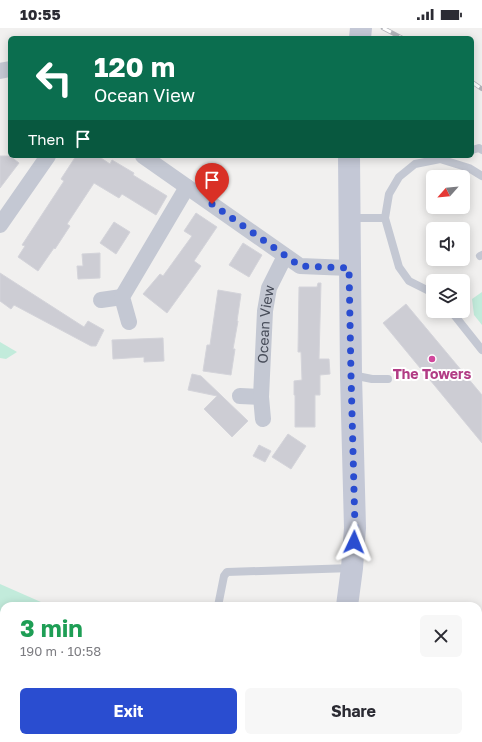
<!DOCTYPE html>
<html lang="en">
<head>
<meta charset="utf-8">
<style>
	:root { --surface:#fff; --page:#f7f7f7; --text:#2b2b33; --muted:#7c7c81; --accent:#2a4dd0 }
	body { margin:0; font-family:"Golos Text",sans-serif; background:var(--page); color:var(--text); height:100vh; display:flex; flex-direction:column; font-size:15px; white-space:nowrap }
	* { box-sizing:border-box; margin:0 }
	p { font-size:13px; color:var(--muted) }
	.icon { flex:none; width:22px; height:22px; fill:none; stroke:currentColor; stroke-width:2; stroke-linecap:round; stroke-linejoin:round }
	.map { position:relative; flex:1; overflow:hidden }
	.sheet { position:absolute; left:0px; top:574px; width:482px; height:140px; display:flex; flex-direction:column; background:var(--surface); border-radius:12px 12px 0 0; box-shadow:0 2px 10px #0003 }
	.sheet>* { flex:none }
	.banner { position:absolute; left:8px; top:8px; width:466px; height:122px; border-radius:6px; box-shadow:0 2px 10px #0003; background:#0b6e4f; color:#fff; overflow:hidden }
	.needle { width:26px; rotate:243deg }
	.tools { position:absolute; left:426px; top:142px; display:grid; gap:8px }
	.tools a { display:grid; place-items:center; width:44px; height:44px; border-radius:6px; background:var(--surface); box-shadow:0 2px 10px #0003; font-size:20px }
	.pin { position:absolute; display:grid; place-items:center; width:34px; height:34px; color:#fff; margin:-41px -17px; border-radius:50% 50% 50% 0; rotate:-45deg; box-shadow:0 0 4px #0007 }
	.pin .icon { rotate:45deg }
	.me { position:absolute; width:44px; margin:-22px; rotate:2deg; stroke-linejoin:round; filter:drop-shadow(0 0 3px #0008) }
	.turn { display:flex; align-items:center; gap:14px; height:84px; padding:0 20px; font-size:18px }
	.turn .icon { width:52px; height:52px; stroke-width:2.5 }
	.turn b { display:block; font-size:28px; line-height:34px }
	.then { display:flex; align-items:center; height:38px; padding:0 20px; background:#0003; gap:8px; font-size:15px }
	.round { display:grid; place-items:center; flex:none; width:42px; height:42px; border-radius:6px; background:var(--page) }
	.summary { display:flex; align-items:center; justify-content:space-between; height:68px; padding:0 20px }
	h1 { font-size:24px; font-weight:700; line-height:30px; color:#1e9e55 }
	.primary-button { display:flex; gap:8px; margin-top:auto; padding:8px 20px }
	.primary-button a { flex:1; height:46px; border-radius:6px; background:var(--accent); color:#fff; font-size:16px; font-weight:700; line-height:46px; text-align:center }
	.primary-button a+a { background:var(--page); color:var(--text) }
	.status { display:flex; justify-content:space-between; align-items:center; height:28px; padding:0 20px; background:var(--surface); direction:ltr }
	.status svg { height:11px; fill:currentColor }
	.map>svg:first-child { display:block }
</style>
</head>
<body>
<div class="status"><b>10:55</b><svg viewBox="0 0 49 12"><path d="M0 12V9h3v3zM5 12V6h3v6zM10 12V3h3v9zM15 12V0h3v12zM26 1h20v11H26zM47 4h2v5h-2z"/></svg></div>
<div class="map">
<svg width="482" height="714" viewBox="0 0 482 714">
	<rect width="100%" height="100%" fill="#f1f0ef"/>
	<!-- green -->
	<g fill="#c2ebdb">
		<path d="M482,264V297L474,287L472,271Z"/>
		<path d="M0,314L17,324L6,331L0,330Z"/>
		<path d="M0,556L50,578H4V623L0,621Z"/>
		<path d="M0,646L4,647V710H175L187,714H0Z"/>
	</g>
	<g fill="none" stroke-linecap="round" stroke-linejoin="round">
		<!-- canal -->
		<g stroke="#93c1e4" stroke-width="16">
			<path d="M0,638L4,640"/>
			<path d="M205,710L217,714"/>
		</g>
	</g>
	<!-- building -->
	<g fill="#cdcdd4" stroke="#d4d4da">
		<path d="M0,128H10L19,135L0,160Z"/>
		<path d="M76,128H98L110,136L112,132L134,145L133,147L167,168L156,187L122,166L119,170L94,155L67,196L70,198L55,221L54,220L38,243L18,229L25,218L22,217L64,153L61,151Z"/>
		<path d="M196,185L217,199L194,233L201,238L167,285L143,266L160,246L163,248L192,208L184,203Z"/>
		<path d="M114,194L130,204L116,226L100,215Z"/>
		<path d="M243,215L262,227L249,249L229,237Z"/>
		<path d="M100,225V250L78,251L77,238H83L82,226Z"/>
		<path d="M0,245L84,299L88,293L104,302L96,318H91L14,277L11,281L0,273Z"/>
		<path d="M318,255H321L319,331H329L330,346L320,347V367H315V399H295V367H294V353L302,352L301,324H298L299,259H317Z"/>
		<path d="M218,262L241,266L237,293H238L233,321H235L231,347L203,343L207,317H210Z"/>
		<path d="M406,276L482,367V415L383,295Z"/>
		<path d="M163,310L164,333L144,334V329L113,331L112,312Z"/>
		<path d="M192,346L201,348L248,393L232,409L204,381L217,368L188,362Z"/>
		<path d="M288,406L306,418L291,441L272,429Z"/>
		<path d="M259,417L271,423L265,434L253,428Z"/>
	</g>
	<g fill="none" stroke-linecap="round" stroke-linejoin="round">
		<!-- path -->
		<g stroke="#7dc6b2" stroke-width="2.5" stroke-dasharray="3 2" stroke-linecap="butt">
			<path d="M0,656L4,658"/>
			<path d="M147,710L159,714"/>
		</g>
		<!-- service -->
		<g stroke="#c4c8d3" stroke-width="8">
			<path d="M472,122L479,120L482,122"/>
			<path d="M350,190H385"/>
			<path d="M480,228L482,227"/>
			<path d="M433,265L409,253L399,239L385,190L389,166L399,149L415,136L440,131L469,140L482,148"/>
			<path d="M451,283L482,322"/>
			<path d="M352,347L372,351H388"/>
			<path d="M218,578L224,548L227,544L352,540"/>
			<path d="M360,710L365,714"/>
			<path d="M439,714L443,710"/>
		</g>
		<!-- minor -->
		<g stroke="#c4c8d3" stroke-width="16">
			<path d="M0,43L10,41"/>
			<path d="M143,128L300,238L349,240"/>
			<path d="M0,197L48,128"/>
			<path d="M101,272L122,269"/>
			<path d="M129,294L122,269L187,159"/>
			<path d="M240,368L261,369"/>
			<path id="s1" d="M263,391L261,369L265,283L269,260L285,228"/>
		</g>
		<!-- secondary -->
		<g stroke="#c4c8d6" stroke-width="22">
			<path d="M360,10L361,0"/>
			<path d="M347,578L352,540L355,500L351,347L349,128"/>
			<path d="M316,714L317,710"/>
		</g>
		<defs>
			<g id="rail">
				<path d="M383,0L402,10"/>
				<path d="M472,54L482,61"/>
			</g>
		</defs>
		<!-- rail casing -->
		<use href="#rail" stroke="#b2b3b9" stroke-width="4.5"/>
		<!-- rail -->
		<use href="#rail" stroke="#fff" stroke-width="3" stroke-dasharray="9" stroke-linecap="butt"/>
	</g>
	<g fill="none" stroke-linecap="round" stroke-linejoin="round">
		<!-- route -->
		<path stroke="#2a4dd0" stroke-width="7" stroke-dasharray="0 12.6" d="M212,176L300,238L349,240L351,347L355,500L354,514"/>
	</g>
	<!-- markers -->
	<circle fill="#d1479c" stroke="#fff" stroke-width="1.5" cx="432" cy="331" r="4"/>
	<g text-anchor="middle" stroke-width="4" stroke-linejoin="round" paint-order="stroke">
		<!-- street labels -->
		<g font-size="14" fill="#494e5b" stroke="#fff">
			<text dy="5" stroke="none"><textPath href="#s1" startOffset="95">Ocean View</textPath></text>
		</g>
		<!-- hotel labels -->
		<g font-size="14" font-weight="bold" fill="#b23c85" stroke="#fff">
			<text x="432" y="351">The Towers</text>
		</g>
	</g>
</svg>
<div class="tools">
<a><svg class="needle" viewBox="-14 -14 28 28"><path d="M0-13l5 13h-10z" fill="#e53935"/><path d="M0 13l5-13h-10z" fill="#7c7c81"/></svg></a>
<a><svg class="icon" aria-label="sound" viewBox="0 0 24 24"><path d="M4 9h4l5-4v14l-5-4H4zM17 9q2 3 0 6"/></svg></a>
<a><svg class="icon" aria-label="layers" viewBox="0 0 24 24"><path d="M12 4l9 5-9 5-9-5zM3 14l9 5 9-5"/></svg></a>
</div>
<div class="pin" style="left:212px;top:176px;background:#d93025"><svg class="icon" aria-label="arrive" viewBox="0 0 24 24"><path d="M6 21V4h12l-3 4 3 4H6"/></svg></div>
<svg class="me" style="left:354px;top:514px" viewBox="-20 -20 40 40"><path d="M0-17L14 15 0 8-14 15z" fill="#2a4dd0" stroke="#fff" stroke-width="4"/></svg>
<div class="banner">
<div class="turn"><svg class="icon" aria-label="left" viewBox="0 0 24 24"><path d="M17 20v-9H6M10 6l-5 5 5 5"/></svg><div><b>120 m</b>Ocean View</div></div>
<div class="then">Then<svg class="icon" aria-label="arrive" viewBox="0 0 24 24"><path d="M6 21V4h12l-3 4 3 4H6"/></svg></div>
</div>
<section class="sheet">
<div class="summary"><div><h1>3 min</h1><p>190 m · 10:58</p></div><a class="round"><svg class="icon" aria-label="close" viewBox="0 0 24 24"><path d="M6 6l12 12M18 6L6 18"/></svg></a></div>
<div class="primary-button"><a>Exit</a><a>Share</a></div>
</section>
</div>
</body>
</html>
